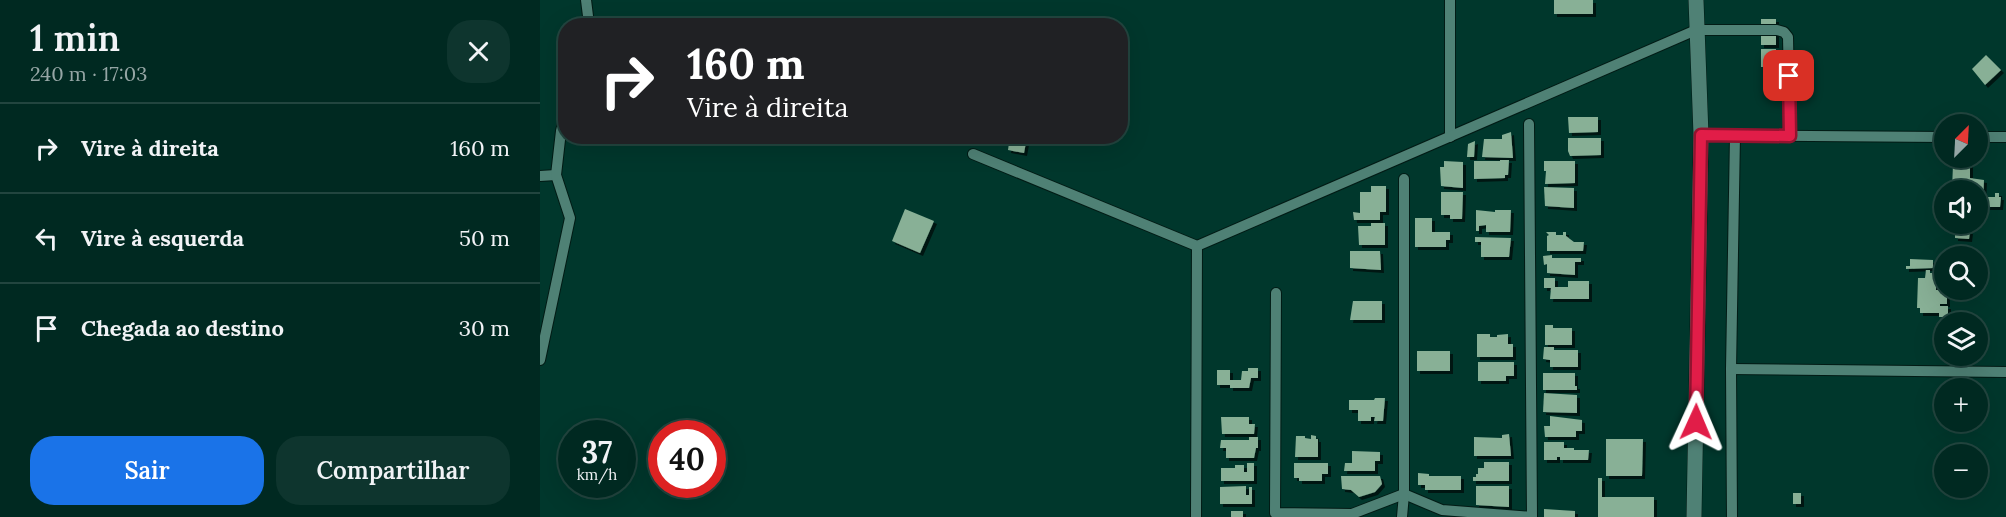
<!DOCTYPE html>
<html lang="pt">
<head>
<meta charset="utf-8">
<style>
	:root { --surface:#002921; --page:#0e352e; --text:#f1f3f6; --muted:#95a6a5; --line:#22453f; --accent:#1a73e8 }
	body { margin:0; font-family:Lora,serif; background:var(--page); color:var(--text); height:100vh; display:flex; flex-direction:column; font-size:22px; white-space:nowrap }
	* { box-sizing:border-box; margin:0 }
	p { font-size:20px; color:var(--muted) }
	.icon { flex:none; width:33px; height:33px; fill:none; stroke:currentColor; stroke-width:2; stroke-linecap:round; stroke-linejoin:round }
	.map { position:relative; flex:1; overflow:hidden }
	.panel { display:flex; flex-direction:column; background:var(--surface); width:540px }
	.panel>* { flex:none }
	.banner { position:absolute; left:18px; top:18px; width:570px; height:126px; border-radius:24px; box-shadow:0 6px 24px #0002,0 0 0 2px var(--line); background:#202124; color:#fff; overflow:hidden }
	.needle { width:39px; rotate:24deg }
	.fabs { position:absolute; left:1394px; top:114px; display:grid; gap:12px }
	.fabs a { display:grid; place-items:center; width:54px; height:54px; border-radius:50%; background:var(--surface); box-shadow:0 6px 24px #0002,0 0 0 2px var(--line); font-size:30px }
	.speed { position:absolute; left:18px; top:420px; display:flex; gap:12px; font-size:30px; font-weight:700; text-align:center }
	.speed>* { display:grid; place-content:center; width:78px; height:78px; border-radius:50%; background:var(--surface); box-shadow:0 6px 24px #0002,0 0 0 2px var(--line); line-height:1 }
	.speed small { font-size:15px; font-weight:400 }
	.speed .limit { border:9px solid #d22; background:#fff; color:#111 }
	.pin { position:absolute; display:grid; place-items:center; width:51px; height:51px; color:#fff; margin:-26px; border-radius:12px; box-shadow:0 3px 9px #0006 }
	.me { position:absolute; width:66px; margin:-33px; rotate:1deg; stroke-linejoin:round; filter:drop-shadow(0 0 4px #0008) }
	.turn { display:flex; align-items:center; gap:21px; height:126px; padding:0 30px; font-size:27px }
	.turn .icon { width:78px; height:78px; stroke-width:2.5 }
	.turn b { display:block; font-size:42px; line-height:51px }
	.round { display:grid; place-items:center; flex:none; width:63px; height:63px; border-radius:24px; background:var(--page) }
	.headline { display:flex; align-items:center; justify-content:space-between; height:102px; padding:0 30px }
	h1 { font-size:36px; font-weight:600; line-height:45px }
	.primary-button { display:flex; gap:12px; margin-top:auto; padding:12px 30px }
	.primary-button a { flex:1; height:69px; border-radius:24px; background:var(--accent); color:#fff; font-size:24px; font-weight:600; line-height:69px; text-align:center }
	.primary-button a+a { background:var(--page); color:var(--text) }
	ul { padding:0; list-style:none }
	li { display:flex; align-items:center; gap:18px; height:90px; padding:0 30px; border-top:2px solid var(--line) }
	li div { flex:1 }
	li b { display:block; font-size:22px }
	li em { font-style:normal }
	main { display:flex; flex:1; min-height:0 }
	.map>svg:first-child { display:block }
</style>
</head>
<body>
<main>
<section class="panel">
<div class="headline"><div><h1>1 min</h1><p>240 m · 17:03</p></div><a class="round"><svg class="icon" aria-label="close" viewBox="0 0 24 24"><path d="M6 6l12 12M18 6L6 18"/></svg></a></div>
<ul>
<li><svg class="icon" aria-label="right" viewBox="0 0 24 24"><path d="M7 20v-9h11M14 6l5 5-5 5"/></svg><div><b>Vire à direita</b></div><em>160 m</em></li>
<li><svg class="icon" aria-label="left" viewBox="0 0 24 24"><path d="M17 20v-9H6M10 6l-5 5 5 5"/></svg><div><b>Vire à esquerda</b></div><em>50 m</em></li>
<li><svg class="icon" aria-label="arrive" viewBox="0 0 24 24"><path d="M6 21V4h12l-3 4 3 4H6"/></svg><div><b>Chegada ao destino</b></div><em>30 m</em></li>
</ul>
<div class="primary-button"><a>Sair</a><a>Compartilhar</a></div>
</section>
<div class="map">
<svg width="1466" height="517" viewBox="0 0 1466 517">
	<defs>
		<filter id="shadow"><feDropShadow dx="3" dy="3" stdDeviation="0" flood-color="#0009"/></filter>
	</defs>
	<rect width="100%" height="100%" fill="#00372c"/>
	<!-- building -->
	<g fill="#88b096" filter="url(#shadow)">
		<rect x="1014" y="0" width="39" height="14"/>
		<rect x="1221" y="19" width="15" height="26"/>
		<rect x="1221" y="49" width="15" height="18"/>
		<path d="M1446,55L1461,70L1445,85L1432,69Z"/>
		<path d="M1028,117H1058V132L1029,133Z"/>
		<path d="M971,132L973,158L942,157L944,139H962V135Z"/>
		<path d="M470,136L487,137L484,153L468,150Z"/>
		<path d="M1028,138H1061V155L1030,156L1028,151Z"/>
		<path d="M935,141L934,157H927L928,144Z"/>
		<path d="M960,160H969L968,175H965V178L934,179V161H960Z"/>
		<path d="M904,161L923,162V188L901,186L900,167H904Z"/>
		<path d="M1004,161H1035V183L1005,184L1006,171H1004Z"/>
		<path d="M1413,164H1430V178L1444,180L1443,201H1438L1437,190H1412Z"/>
		<path d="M831,186H846V212H840V220H814L813,212L820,213V192H831Z"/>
		<path d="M1004,187L1034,188V208L1005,206Z"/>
		<path d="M901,192H923L922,219H910V215H901Z"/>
		<path d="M1455,193H1459V197H1461L1460,207H1447L1448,197H1455Z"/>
		<path d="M365,209L394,221L380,253L352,241Z"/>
		<path d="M936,210L955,212V210H971L970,232H946V225L939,226V231H936Z"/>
		<path d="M875,218H892V232H910V240H906V247H875Z"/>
		<path d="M831,223H845V245H819L818,226H831Z"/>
		<path d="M1415,230L1430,231L1429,239L1415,238Z"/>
		<path d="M1006,232H1016V235H1023V232H1026V236L1034,242H1044L1043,251H1007V236L1009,235Z"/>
		<path d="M935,237L971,238L969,257H941V242H935Z"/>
		<path d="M810,251H840L841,270L810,268Z"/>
		<path d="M1012,255V258H1041V262H1035V275L1007,273V264L1004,265L1003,256Z"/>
		<path d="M1370,259L1393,260V268L1366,269V266H1370Z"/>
		<path d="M1386,270H1390V273H1399V287H1396V290H1401V288L1407,290V304H1400V306H1408V317H1399V313H1380V308H1377L1378,278H1385Z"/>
		<path d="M1004,278H1015V287H1028V281H1049V299H1010L1011,288H1004Z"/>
		<path d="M813,301H842V320H810Z"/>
		<path d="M1005,325H1013V328H1032V345H1005Z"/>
		<path d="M937,334H950V337H957V335L968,334V344H973V357H937Z"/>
		<path d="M1004,347H1014V350H1038V367H1010V360L1003,359Z"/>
		<rect x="877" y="351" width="33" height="20"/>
		<path d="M938,362H974V376H966V381H938Z"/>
		<path d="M708,368H718V378H711L709,388H690V385H677V370H690V380H701L702,371H708Z"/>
		<path d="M1003,373H1035V386H1037V390H1003Z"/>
		<path d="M1004,393L1037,395V413L1003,412Z"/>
		<path d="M835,398H845L843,421H834L835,417H831V421H818V410H809V400H834Z"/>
		<path d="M1010,416L1042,420V431H1036V437H1005L1004,426H1010Z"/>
		<path d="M681,417H709V424H715L714,434H682Z"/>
		<path d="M969,434L971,456H934V437L962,438V435Z"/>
		<path d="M771,435L776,436V439H778V457H755L756,436H765V438L771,439Z"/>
		<path d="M709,437H718V448H716L714,458H686V448H680L681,440H709Z"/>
		<path d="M1066,439H1103L1102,476H1066Z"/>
		<path d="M1004,442H1024V448H1034V450H1049L1048,460H1020V457H1017V460H1004Z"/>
		<path d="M812,451L840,452V461H835V471H804L805,463H812Z"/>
		<path d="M944,462H969V481H933V477H936V474H938V468H944Z"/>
		<path d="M707,463H714V481H681V468H695V465H704V472H707Z"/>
		<path d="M754,463H788V474H782V481H759V478H754Z"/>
		<path d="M878,473L889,474V476H921V490H885V485H878Z"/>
		<path d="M801,476H840L842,484L835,492L819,497L811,490L802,489Z"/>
		<path d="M1058,478H1062V497H1114V517H1058Z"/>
		<path d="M706,486V495H709V487H712V504H680V487Z"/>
		<path d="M936,486H969V507L936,505Z"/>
		<rect x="1253" y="493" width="8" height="11"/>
		<path d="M1004,509L1035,511V517H1004Z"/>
		<rect x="691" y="511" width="12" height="6"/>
	</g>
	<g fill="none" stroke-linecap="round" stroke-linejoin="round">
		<defs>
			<g id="street">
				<path d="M910,0V137"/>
				<path d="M46,26L48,16L46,0"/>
				<path d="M1161,135L1404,137"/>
				<path d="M1437,137H1466"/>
				<path d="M433,154L657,246L1156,30H1237L1244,32L1248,37L1250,136"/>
				<path d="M0,176L16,175"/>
				<path d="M736,293L735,513L812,514L864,494L902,510L992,517L989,124"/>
				<path d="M0,360L30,218L16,175L21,131L26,111"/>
				<path d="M1191,369L1466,372"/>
				<path d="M656,517L657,246"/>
				<path d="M862,517L864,494V179"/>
				<path d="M1192,517L1191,369L1195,135"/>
			</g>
			<path id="secondary" d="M1154,517L1161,135L1156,0"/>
		</defs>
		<!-- street casing -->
		<use href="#street" stroke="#021b15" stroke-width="12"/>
		<!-- secondary casing -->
		<use href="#secondary" stroke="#021b15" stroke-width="16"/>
		<!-- street -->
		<use href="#street" stroke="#4f8175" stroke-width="10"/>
		<!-- secondary -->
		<use href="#secondary" stroke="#4f8175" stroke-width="15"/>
	</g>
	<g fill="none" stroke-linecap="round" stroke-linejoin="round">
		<defs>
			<path id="route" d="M1156,422L1161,135L1250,136L1249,76"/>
		</defs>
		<!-- route casing -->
		<use href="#route" stroke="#92132f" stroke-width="15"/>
		<!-- route -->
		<use href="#route" stroke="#e11d48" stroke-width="10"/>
	</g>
</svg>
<div class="fabs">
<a><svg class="needle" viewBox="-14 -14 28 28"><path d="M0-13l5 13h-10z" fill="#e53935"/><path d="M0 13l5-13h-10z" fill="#95a6a5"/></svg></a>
<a><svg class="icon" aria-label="sound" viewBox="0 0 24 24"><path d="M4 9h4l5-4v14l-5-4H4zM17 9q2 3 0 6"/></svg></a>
<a><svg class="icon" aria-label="search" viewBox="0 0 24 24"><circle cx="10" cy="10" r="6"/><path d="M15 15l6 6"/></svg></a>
<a><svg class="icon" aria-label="layers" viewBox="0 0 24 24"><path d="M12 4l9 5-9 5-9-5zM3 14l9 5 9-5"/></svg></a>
<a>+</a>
<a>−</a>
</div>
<div class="speed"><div>37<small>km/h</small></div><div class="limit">40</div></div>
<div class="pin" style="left:1249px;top:76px;background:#d93025"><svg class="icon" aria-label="arrive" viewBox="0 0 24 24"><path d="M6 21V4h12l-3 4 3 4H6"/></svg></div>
<svg class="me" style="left:1156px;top:422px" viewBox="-20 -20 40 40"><path d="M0-17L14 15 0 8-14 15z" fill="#e11d48" stroke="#fff" stroke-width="4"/></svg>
<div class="banner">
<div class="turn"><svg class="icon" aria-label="right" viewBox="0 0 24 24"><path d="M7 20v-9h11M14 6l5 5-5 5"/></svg><div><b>160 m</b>Vire à direita</div></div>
</div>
</div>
</main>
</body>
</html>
